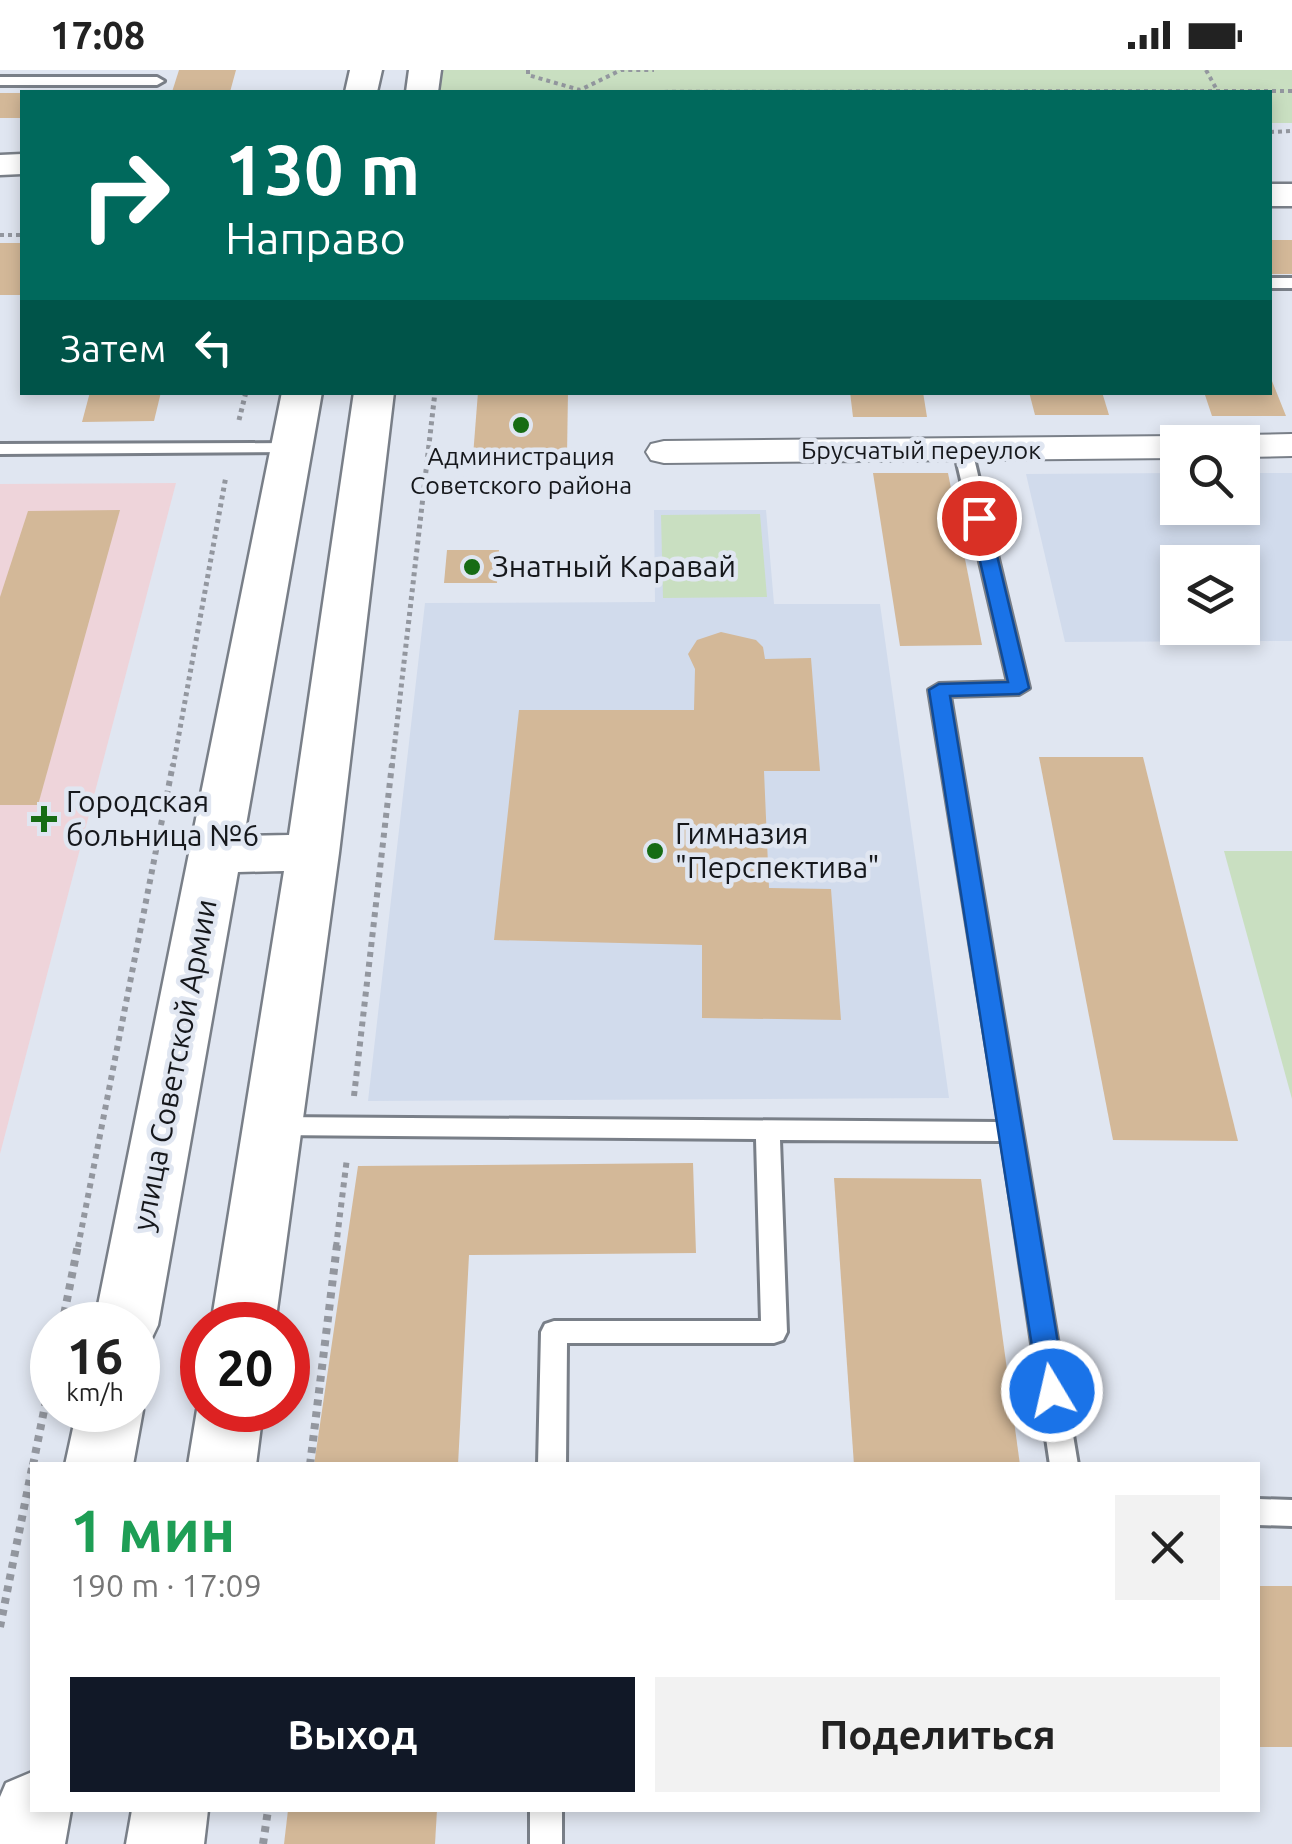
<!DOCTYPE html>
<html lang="ru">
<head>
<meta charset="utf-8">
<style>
	:root { --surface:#fff; --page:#f2f2f2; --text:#222; --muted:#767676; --accent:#111827 }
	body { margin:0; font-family:Ubuntu,sans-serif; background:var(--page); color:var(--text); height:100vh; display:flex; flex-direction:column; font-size:38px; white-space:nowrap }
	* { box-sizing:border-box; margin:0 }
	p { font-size:32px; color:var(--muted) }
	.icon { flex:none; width:55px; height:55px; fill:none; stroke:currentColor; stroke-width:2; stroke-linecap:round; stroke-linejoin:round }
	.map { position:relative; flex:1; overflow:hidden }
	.panel { position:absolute; left:30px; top:1392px; width:1230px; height:350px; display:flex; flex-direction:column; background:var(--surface); border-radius:0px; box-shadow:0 5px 15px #0003 }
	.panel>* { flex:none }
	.top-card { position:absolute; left:20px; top:20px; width:1252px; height:305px; border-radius:0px; box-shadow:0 5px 15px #0003; background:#00695c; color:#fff; overflow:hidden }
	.controls { position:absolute; left:1160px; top:355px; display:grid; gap:20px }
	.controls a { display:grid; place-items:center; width:100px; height:100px; border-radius:0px; background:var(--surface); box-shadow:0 5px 15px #0003; font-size:50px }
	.speed { position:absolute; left:30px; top:1232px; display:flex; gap:20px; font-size:50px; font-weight:700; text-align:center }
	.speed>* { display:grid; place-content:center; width:130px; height:130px; border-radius:50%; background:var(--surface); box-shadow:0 5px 15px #0003; line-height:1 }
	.speed small { font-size:25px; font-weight:400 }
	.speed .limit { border:15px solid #d22; background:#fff; color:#111 }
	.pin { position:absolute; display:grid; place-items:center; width:85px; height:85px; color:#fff; margin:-42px; border:5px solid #fff; border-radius:50%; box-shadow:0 2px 10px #0007 }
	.me { position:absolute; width:110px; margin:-55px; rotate:351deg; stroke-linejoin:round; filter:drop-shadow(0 0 8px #0008) }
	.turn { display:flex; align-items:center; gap:35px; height:210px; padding:0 40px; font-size:45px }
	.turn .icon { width:130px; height:130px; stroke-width:2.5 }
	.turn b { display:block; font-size:70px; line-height:85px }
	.then { display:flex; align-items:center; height:95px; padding:0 40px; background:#0003; gap:20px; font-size:38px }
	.round { display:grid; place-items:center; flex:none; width:105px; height:105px; border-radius:0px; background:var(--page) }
	.overview { display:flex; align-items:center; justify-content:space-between; height:170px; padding:0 40px }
	h1 { font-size:60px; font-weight:600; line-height:75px; color:#1e9e55 }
	.button { display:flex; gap:20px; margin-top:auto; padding:20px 40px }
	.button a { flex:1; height:115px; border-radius:0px; background:var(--accent); color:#fff; font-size:40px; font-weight:600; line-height:115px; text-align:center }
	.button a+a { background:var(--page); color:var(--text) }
	.status { display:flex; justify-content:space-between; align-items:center; height:70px; padding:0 50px; background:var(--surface); direction:ltr }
	.status svg { height:28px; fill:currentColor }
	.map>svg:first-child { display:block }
</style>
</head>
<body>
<div class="status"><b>17:08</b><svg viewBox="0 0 49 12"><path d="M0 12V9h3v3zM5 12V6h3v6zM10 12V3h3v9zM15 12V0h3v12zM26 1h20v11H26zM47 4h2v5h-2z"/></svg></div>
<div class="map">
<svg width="1292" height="1774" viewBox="0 0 1292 1774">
	<rect width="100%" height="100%" fill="#e0e6f1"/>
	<!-- built -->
	<g fill="#d1dbec" fill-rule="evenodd">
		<path d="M1177,403L1178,438H1242L1243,403H1292V571L1065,572L1026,404ZM1178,492H1242V558H1178Z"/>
		<path d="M654,440H766L774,534H880L949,1028L368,1031L425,533L655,532Z"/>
	</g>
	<!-- medical -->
	<path fill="#eed4da" d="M176,413L0,1084V414Z"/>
	<!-- green -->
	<g fill="#c9dfc1">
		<path d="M443,0H1292V53H1270V22H440Z"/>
		<path d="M760,444L767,527L663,528L661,445Z"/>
		<path d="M1224,781H1292V1029Z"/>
	</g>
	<!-- building -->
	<g fill="#d3b898">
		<path d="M179,0H236L230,22H172Z"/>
		<rect x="0" y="23" width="22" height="25"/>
		<rect x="1270" y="170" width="22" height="34"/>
		<rect x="0" y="173" width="22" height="52"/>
		<path d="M1270,306L1286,346H1212L1204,322H1270Z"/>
		<path d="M90,322H161L154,351L82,352Z"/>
		<path d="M478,322H568L567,385L473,386Z"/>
		<path d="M850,322H923L927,347H853Z"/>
		<path d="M1029,322H1102L1109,345H1035Z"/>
		<path d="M873,403H948L982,575L900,576Z"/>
		<path d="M120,440L38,735H0V527L28,441Z"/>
		<path d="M447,480H499L497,513H444Z"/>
		<path d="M721,562L756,570L763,577L765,589L811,588L820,701H764L769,818L831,819L841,950L702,948V875L494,870L519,640H694L695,599L688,584L697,570Z"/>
		<path d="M1039,687H1143L1238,1071L1113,1070Z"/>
		<path d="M693,1093L696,1183L469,1185L458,1395H314L358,1096Z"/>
		<path d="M834,1108L981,1109L1020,1395H854Z"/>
		<rect x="1258" y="1516" width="34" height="161"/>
		<path d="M288,1740H437L435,1774H284Z"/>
	</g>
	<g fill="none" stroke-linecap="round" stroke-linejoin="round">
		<defs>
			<g id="service">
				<path d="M0,7H157L164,11L157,15H0Z"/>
				<rect x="1270" y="208" width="22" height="10"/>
				<path d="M291,373L300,378L297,382L0,384V374Z"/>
				<path d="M963,375L972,380L1029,618L1019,624L950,626L1078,1395H1050L1002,1071L780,1070L787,1262L783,1270L774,1273H567L566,1395H538L541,1262L545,1254L554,1251H761L756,1069L274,1065L265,1063L262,1056L265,1049L274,1047L999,1052L929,620L939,614L1008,612L954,380Z"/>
				<path d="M1258,1429L1292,1430V1456L1258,1455Z"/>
				<rect x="530" y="1740" width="32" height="34"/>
			</g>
			<g id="minor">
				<path d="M1292,364V386L1242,387V372H1226L1242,365Z"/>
				<path d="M1178,366L1193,372H1178V388L664,393L651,390L646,382L651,374L664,371Z"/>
			</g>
			<g id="secondary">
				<path d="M350,0H382L377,22H345Z"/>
				<path d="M409,0H441L438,22H406Z"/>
				<path d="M282,322H322L244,766L289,765L354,322H394L339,783L275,1255H211L284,801L238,802L158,1255L149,1274L138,1278V1255H94Z"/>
				<path d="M138,1328L143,1340L133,1395H65L77,1340H138Z"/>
				<path d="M202,1328V1340H263L256,1395H188L197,1340Z"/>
				<path d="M32,1702V1740H71L65,1774H0V1727L6,1713Z"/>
				<path d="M132,1740H208L204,1774H126Z"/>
			</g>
			<g id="primary">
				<path d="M22,84V104L0,105V85Z"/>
				<rect x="1270" y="114" width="22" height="22"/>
			</g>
		</defs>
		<!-- service casing -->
		<use href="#service" stroke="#797f88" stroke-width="6"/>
		<!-- minor casing -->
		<use href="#minor" stroke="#797f88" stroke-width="4"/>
		<!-- secondary casing -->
		<use href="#secondary" stroke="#797f88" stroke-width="5"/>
		<!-- primary casing -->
		<use href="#primary" stroke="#797f88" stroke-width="5"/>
		<!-- path-far3 -->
		<g stroke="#93979f" stroke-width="4" stroke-dasharray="4 4" stroke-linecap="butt">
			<path d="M528,0V5L580,20L621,0H654"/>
			<path d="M1206,0L1218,22"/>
			<path d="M576,22L1292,21"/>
			<path d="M1270,62L1292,61"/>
			<path d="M0,165H22"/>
		</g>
		<!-- path-far2 -->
		<g stroke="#93979f" stroke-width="5" stroke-dasharray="4 4" stroke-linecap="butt">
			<path d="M239,350L246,322"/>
			<path d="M173,697L226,406"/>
			<path d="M392,697L435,322"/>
		</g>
		<!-- path-far1 -->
		<g stroke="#93979f" stroke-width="6" stroke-dasharray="5 5" stroke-linecap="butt">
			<path d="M354,1026L392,694"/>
			<path d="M78,1177L173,694"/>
			<path d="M336,1177L347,1088"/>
		</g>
		<!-- path -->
		<g stroke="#93979f" stroke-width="8" stroke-dasharray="6 6" stroke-linecap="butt">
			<path d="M62,1255L78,1175"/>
			<path d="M33,1395L52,1301"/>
			<path d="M310,1395L337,1175"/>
			<path d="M0,1557L32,1398"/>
			<path d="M263,1774L268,1740"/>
		</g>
		<!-- service -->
		<use href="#service" fill="#fff" fill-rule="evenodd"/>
		<!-- minor -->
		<use href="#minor" fill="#fff" fill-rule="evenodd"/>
		<!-- secondary -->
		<use href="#secondary" fill="#fff" fill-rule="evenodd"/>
		<!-- primary -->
		<use href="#primary" fill="#fff" fill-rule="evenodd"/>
	</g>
	<!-- route -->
	<path fill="#1a73e8" stroke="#114b97" stroke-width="2.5" d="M979,443L988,448L1029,618L1019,624L950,626L1066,1321L1062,1329L1052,1333L1043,1329L1039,1321L929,620L939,614L1008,612L970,448Z"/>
	<!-- markers -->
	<g fill="#176c14" stroke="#e0e6f1" stroke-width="4">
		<circle cx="521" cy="355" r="10"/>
		<circle cx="472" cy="497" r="10"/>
		<path d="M39 734h10v10h10v10h-10v10h-10v-10h-10v-10h10z"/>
		<circle cx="655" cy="781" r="10"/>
	</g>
	<g text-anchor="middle" stroke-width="9" stroke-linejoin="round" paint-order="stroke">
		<!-- far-street labels -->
		<g font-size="25" fill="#16181c" stroke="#e0e6f1">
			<text x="921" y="389">Брусчатый переулок</text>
		</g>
		<!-- far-poi labels -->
		<g font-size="25" fill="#16181c" stroke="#e0e6f1">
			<text x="521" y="395">Администрация<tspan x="521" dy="29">Советского района</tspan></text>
		</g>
		<!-- poi labels -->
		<g font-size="30" fill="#16181c" stroke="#e0e6f1" text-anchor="start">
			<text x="492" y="507">Знатный Каравай</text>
			<text x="66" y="742">Городская<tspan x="66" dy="34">больница №6</tspan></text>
			<text x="675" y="774">Гимназия<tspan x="675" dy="34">"Перспектива"</tspan></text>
		</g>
		<!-- street labels -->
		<g font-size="30" fill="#16181c" stroke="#e0e6f1">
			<text transform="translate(175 995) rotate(-79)" y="10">улица Советской Армии</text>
		</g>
	</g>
</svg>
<div class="controls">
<a><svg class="icon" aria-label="search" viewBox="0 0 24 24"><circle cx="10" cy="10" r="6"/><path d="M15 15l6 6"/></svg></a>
<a><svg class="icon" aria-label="layers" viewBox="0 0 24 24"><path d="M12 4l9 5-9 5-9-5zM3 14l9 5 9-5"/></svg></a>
</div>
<div class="speed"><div>16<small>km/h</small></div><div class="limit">20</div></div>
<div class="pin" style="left:979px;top:448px;background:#d93025"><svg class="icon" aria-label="arrive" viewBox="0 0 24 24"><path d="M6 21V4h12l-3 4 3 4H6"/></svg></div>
<svg class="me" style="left:1052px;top:1321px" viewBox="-20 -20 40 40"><circle r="17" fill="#1a73e8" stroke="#fff" stroke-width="3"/><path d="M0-11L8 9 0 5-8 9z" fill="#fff"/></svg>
<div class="top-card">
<div class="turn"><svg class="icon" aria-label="right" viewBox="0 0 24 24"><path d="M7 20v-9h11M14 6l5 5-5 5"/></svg><div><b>130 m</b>Направо</div></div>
<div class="then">Затем<svg class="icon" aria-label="left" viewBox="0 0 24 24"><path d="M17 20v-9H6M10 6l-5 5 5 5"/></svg></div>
</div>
<section class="panel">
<div class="overview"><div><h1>1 мин</h1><p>190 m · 17:09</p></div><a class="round"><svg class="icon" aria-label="close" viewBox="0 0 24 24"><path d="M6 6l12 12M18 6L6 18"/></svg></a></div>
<div class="button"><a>Выход</a><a>Поделиться</a></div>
</section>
</div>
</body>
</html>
